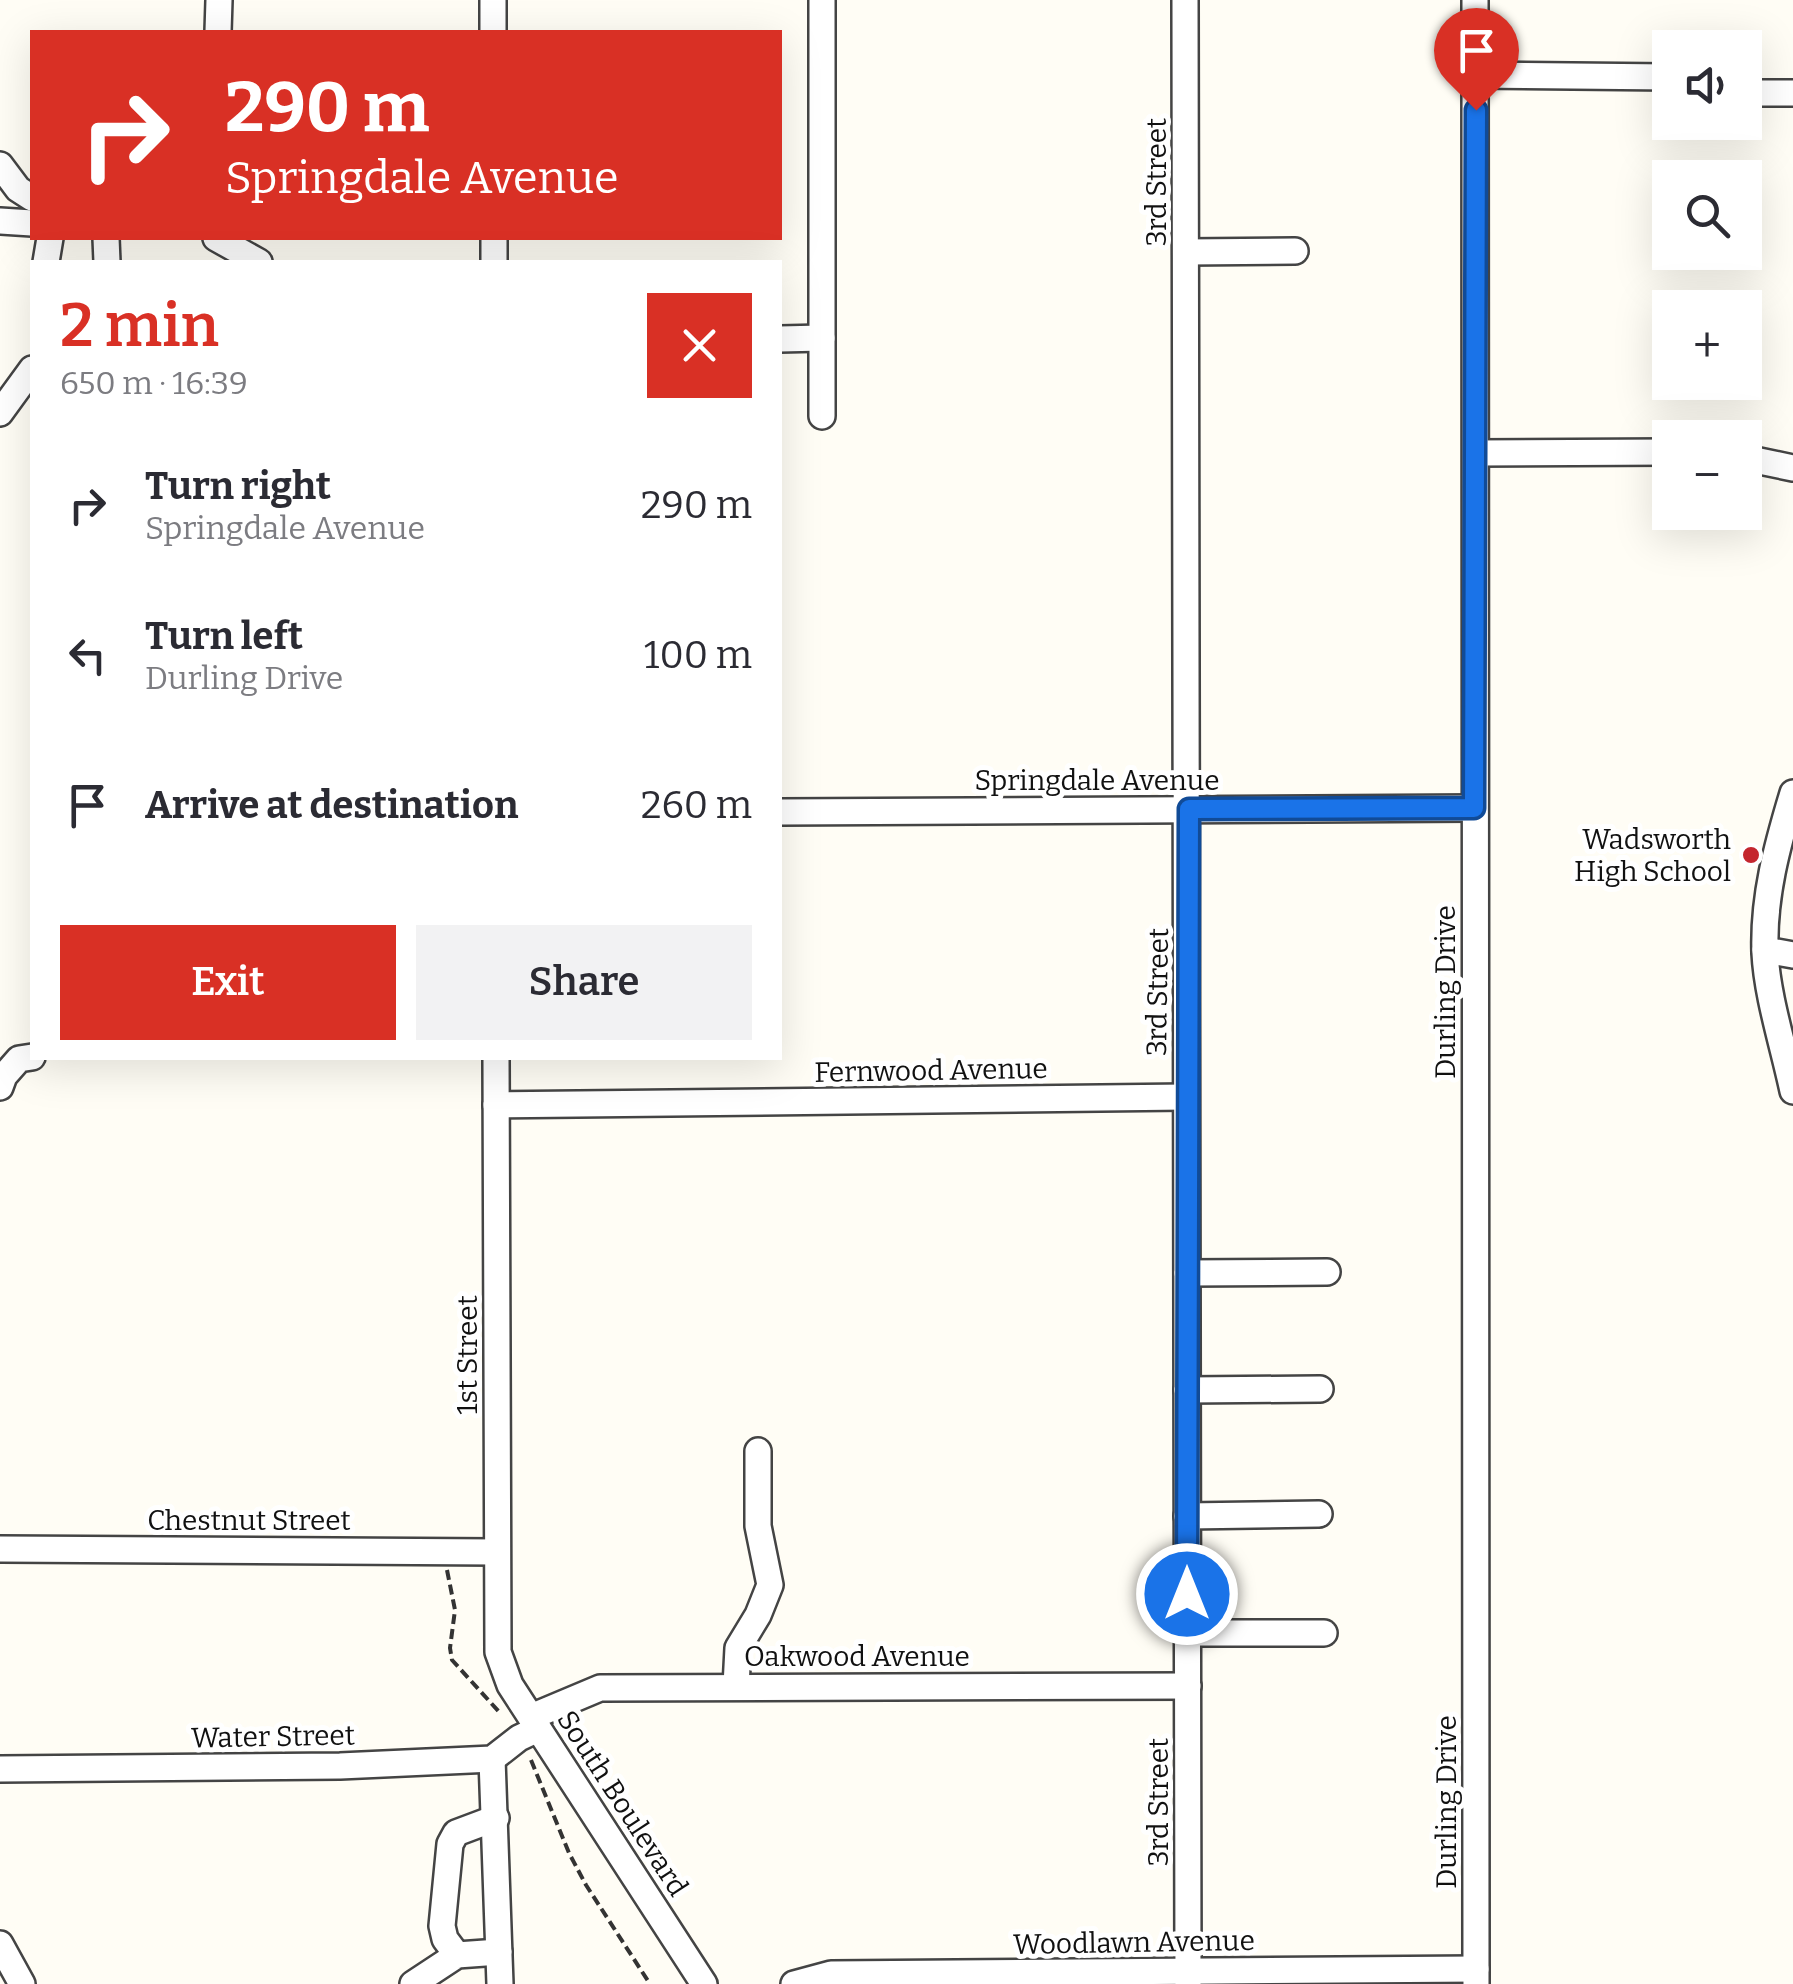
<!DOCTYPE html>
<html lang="en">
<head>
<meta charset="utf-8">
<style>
	:root { --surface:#fff; --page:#f2f2f3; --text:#2b2b33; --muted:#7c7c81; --accent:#d93025 }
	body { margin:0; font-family:Bitter,serif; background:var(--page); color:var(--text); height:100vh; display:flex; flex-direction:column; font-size:38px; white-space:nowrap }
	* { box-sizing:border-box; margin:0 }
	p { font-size:32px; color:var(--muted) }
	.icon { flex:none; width:55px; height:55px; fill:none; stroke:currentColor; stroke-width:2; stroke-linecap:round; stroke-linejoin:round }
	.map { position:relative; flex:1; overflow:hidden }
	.details { position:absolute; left:30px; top:260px; width:752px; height:800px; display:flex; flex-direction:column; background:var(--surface); border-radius:0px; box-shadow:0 10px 40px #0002 }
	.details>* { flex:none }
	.banner { position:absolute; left:30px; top:30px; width:752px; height:210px; border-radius:0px; box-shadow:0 10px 40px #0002; background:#d93025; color:#fff; overflow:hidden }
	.buttons { position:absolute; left:1652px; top:30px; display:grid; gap:20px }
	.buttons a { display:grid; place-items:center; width:110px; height:110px; border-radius:0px; background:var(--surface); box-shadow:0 10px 40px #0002; font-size:50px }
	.pin { position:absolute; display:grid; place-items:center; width:85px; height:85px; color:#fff; margin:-102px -42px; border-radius:50% 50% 50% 0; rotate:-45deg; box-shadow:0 0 10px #0007 }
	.pin .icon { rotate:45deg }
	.me { position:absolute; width:110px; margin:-55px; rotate:0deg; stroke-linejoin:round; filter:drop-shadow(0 0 8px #0008) }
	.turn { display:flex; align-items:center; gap:35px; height:210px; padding:0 30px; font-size:45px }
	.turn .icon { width:130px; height:130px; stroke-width:2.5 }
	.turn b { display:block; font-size:70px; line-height:85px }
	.round { display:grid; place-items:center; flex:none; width:105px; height:105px; border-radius:0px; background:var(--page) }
	.head { display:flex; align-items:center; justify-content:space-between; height:170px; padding:0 30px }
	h1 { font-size:60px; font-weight:600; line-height:75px; color:var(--accent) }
	.button { display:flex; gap:20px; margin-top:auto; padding:20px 30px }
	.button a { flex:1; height:115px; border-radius:0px; background:var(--accent); color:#fff; font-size:40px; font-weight:600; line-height:115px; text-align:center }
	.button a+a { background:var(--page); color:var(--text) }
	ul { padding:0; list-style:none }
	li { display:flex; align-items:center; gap:30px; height:150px; padding:0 30px }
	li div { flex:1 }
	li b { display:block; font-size:38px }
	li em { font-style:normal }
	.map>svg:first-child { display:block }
</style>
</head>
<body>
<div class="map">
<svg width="1793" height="1984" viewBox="0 0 1793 1984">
	<rect width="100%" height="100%" fill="#fffdf5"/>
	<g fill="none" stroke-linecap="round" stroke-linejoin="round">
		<defs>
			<g id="minor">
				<path d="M493,0V32"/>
				<path d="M822,0V416"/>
				<path d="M1185,0L1188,1984"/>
				<path d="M1475,0L1476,1984"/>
				<path d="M218,32L219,0"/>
				<path d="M1475,75L1670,77"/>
				<path d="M1745,88L1751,93H1793"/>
				<path d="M0,165L18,189L32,198"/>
				<path d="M0,221L32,223"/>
				<path d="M106,238L107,262"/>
				<path d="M216,238L259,262"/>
				<path d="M494,238V262"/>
				<path d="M1186,252L1295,251"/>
				<path d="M46,262L50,238"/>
				<path d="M780,339L822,338"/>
				<path d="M0,413L32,369"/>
				<path d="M1477,453L1670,452"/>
				<path d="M1745,458L1793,468"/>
				<path d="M1793,793C1777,846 1763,897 1765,953C1767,996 1784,1048 1793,1091"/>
				<path d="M780,812L1474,808"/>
				<path d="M1765,950L1793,955"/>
				<path d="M496,1058L498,1652L510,1685L704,1984"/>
				<path d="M0,1087L4,1076L19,1059L32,1057"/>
				<path d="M496,1105L1186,1097"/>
				<path d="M1187,1273L1327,1272"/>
				<path d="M1187,1390L1320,1389"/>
				<path d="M1187,1516L1319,1514"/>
				<path d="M0,1549L497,1552"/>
				<path d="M1187,1633H1324"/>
				<path d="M736,1686L738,1648L758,1615L770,1585L758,1526V1451"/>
				<path d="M531,1717L600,1688L1188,1686"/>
				<path d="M492,1759L500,1984"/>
				<path d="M0,1769L340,1766L492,1759L519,1738L538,1729"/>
				<path d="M0,1944L22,1984"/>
				<path d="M457,1955L445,1939L442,1926L450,1844L456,1833L496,1818"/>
				<path d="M413,1984L457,1955L499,1952"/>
				<path d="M794,1984L831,1974L1476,1969"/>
			</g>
		</defs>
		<!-- minor casing -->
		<use href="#minor" stroke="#444" stroke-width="30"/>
		<!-- path -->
		<g stroke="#333" stroke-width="4" stroke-dasharray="10 5" stroke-linecap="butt">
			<path d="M447,1570L455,1610L450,1648L452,1660L501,1714"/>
			<path d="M531,1760L569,1853L586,1885L650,1984"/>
		</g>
		<!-- minor -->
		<use href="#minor" stroke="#fff" stroke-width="25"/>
	</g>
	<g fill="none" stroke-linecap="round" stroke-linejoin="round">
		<defs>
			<path id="route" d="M1187,1594L1189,809L1474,808L1476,110"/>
		</defs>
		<!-- route casing -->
		<use href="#route" stroke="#114b97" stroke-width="25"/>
		<!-- route -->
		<use href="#route" stroke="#1a73e8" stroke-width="18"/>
	</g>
	<!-- markers -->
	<circle fill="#c4262e" stroke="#fff" stroke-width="4" cx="1751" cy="855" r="10"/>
	<g text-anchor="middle" stroke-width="10" stroke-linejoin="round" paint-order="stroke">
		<!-- street labels -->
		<g font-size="28" fill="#111" stroke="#fff">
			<text transform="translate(1156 182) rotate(-90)" y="10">3rd Street</text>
			<text x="1097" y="790">Springdale Avenue</text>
			<text transform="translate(1157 992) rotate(-89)" y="10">3rd Street</text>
			<text transform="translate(1445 992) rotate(-90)" y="10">Durling Drive</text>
			<text transform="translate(931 1070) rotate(-1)" y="10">Fernwood Avenue</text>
			<text transform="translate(467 1355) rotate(-90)" y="10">1st Street</text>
			<text x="249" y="1530">Chestnut Street</text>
			<text x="857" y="1666">Oakwood Avenue</text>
			<text transform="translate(273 1736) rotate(-1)" y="10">Water Street</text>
			<text transform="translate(1158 1802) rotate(-90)" y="10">3rd Street</text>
			<text transform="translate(1446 1802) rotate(-90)" y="10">Durling Drive</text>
			<text transform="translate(623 1803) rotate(57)" y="10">South Boulevard</text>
			<text transform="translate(1134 1942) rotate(-1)" y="10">Woodlawn Avenue</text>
		</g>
		<!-- poi labels -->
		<g font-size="28" fill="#111" stroke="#fff" text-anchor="end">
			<text x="1731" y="849">Wadsworth<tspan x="1731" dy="32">High School</tspan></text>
		</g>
	</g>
</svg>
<div class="buttons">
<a><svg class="icon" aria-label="sound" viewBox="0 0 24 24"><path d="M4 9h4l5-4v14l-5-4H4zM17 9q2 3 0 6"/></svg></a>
<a><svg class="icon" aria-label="search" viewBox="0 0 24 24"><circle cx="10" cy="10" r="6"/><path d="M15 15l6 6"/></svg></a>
<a>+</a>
<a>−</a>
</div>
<div class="pin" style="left:1476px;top:110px;background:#d93025"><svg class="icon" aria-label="arrive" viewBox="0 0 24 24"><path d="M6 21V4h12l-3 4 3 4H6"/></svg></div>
<svg class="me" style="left:1187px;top:1594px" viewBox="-20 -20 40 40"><circle r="17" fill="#1a73e8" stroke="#fff" stroke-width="3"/><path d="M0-11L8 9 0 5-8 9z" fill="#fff"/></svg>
<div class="banner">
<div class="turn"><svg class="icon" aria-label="right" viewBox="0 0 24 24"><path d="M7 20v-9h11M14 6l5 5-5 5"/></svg><div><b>290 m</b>Springdale Avenue</div></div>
</div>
<section class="details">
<div class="head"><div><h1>2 min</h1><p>650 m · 16:39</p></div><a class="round" style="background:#d93025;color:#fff"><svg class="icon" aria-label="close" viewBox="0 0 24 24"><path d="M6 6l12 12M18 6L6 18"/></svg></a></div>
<ul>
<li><svg class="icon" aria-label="right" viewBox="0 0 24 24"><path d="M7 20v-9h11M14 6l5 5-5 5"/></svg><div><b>Turn right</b><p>Springdale Avenue</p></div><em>290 m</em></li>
<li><svg class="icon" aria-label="left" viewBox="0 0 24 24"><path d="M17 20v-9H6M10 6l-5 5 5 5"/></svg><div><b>Turn left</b><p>Durling Drive</p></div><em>100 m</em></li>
<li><svg class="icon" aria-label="arrive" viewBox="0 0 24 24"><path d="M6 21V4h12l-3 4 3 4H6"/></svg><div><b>Arrive at destination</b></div><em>260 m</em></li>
</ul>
<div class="button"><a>Exit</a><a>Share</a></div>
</section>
</div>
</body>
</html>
